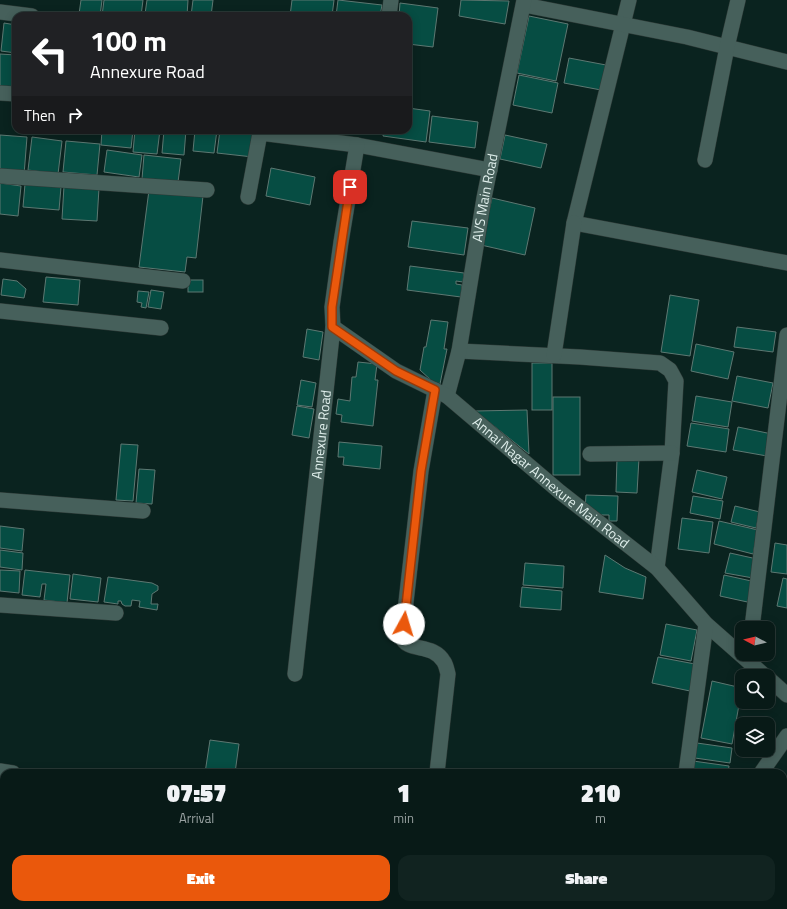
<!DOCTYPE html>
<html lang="en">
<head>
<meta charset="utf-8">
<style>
	:root { --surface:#081a17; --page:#112320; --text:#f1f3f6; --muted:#98a1a1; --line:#293836; --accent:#ea580c }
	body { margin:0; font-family:"Titillium Web",sans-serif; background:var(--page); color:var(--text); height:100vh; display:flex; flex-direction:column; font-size:15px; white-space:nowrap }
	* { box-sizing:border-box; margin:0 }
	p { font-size:13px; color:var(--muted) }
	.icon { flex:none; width:22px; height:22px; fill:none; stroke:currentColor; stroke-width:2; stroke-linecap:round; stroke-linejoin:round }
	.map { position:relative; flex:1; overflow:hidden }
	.details { position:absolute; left:0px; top:769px; width:787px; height:140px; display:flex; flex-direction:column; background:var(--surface); border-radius:12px 12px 0 0; box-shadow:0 2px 10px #0003,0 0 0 1px var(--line) }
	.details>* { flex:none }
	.top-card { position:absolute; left:12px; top:12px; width:400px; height:122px; border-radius:12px; box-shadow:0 2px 10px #0003,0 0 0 1px var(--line); background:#202124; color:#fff; overflow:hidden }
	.needle { width:26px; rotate:277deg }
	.tools { position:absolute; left:735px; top:621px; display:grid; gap:8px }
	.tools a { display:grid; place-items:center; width:40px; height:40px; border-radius:8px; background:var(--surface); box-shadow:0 2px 10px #0003,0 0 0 1px var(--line); font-size:20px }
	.pin { position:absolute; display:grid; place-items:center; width:34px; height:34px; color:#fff; margin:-17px; border-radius:8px; box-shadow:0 2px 6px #0006 }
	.me { position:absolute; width:44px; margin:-22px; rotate:6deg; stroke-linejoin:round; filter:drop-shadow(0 0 3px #0008) }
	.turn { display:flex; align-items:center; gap:14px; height:84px; padding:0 12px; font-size:18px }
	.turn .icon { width:52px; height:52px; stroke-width:2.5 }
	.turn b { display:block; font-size:28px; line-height:34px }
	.then { display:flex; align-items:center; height:38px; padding:0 12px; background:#0003; gap:8px; font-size:15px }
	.eta { display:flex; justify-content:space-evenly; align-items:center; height:68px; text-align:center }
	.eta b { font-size:24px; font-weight:800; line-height:28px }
	.button { display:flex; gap:8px; margin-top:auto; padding:8px 12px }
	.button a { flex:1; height:46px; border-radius:12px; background:var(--accent); color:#fff; font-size:16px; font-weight:800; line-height:46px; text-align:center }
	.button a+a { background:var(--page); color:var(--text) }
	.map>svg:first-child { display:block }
</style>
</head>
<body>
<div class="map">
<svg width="787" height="909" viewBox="0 0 787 909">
	<rect width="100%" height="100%" fill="#0a231f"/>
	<!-- building -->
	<g fill="#064d43" stroke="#5d7872">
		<path d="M81,0H102L100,16L79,14Z"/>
		<path d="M104,0H143L141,16H102Z"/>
		<path d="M147,0H188L187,16L175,15V16H152V14H145Z"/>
		<path d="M193,0H213L211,16H191Z"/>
		<path d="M292,0H334L332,16H290Z"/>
		<path d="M338,0L382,5L380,16H336Z"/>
		<path d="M461,0L509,1L505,24L459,16Z"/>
		<path d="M400,3L438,8L433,47L408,44V16H399Z"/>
		<path d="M529,16L568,24L556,81L517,73Z"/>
		<path d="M4,23L16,25V53L1,51Z"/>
		<path d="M0,54L16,55V91L0,89Z"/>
		<path d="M569,58L606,65L601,90L564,83Z"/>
		<path d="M519,75L558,83L552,113L513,105Z"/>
		<path d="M408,108L430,111L426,142L383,136L384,130H408Z"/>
		<path d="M432,116L478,122L475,148L429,142Z"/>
		<path d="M102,130H133L131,148L101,145Z"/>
		<path d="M135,130H160L157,154L133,152Z"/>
		<path d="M164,130H186L184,155L162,153Z"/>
		<path d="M195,130H217L214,153L193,151Z"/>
		<path d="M220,130H241L256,132L253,157L217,153Z"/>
		<path d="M0,135L27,137L24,175L0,173Z"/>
		<path d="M505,135L547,144L541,168L500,159Z"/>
		<path d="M32,137L62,141L58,174L28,170Z"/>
		<path d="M66,141L100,144L97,175L63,172Z"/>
		<path d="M107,150L142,155L139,177L104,172Z"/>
		<path d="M144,155L181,159L178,182L142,179Z"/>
		<path d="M271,168L315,177L310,205L266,196Z"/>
		<path d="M0,183L21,186L18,216L0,214Z"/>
		<path d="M25,184L61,187L59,210L23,207Z"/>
		<path d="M64,186L99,188L97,221L62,219Z"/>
		<path d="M149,190L203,196L196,258L187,257L185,272L139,267Z"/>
		<path d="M492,198L535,208L525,255L481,245Z"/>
		<path d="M412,221L468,228L464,255L408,247Z"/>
		<path d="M410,266L464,273L463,282L456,281V284L462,285L461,297L407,290Z"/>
		<path d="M46,277L80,280L78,305L43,302Z"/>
		<path d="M3,279L17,281L26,289L24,298L1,295Z"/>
		<rect x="188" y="280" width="15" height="12"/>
		<path d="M151,290L164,292L161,309L148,307Z"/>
		<path d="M138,291L149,292L146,308L141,307L142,303L137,302Z"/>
		<path d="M670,295L699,300L690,356L661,352Z"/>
		<path d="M431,320L448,322L444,349H447L440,384L433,382L420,370L424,347H426Z"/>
		<path d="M737,327L776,332L773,352L734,347Z"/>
		<path d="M307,329L323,332L319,360L303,357Z"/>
		<path d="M696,344L734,352L728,379L691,371Z"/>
		<path d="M358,362L377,364L375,380H378L373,426L341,422L342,415L336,414L338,399L350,401L352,377H356Z"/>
		<rect x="532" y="363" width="20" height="47"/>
		<path d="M737,376L773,383L768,408L732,401Z"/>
		<path d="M301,380L316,383L312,407L297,405Z"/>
		<path d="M696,396L732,402L728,427L692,421Z"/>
		<rect x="553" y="397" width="27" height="78"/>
		<path d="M297,406L314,409L309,438L292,435Z"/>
		<path d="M527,410L529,454L475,411Z"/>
		<path d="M691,423L729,429L726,452L687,446Z"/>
		<path d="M738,427L772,434L767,456L733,450Z"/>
		<path d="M339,442L382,446L380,469L343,465L344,457H338Z"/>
		<path d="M121,444L138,445L133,501L116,500Z"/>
		<path d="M617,458H639L637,493L616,492Z"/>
		<path d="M139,469L155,470L152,504L136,503Z"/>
		<path d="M697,470L727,477L722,499L692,492Z"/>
		<path d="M586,495L618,496L617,521H609V515H595L585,510Z"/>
		<path d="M693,496L723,501L720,519L690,513Z"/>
		<path d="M735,506L760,512L756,528L731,522Z"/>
		<path d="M682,518L713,522L709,553L678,549Z"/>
		<path d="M719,521L758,530L753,554L714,544Z"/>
		<path d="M0,526L24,529L22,551L0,548Z"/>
		<path d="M775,543L787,545V574L771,572Z"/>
		<path d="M0,550L23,553L22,570L0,567Z"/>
		<path d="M730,553L757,559L753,578L725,573Z"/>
		<path d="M605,555L625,568L646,577L643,599L599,592Z"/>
		<path d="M525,563L564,566L563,588L523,585Z"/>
		<path d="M0,570L20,571L19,593L0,591Z"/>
		<path d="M25,570L70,575L67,603L44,600L46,584H42L40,597L22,595Z"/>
		<path d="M73,574L101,578L98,602L70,599Z"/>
		<path d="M724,575L756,582L752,603L720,596Z"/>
		<path d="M108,577L152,583L158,586V590L152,594L151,604H158L157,610L139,607L140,601L132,600L131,606H125L122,604L121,601H118V604L104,602Z"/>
		<path d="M783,578L787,579V608L777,606Z"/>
		<path d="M522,587L562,591L561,610L520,607Z"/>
		<path d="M666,624L697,630L691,661L660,655Z"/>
		<path d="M658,657L695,664L690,691L652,683Z"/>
		<path d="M712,681L742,688L732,744L701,738Z"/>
		<path d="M210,740L239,744L235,773H205Z"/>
		<path d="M697,743L732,748L730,763L695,758Z"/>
		<path d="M693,761L729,766L728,773H691Z"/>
		<path d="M81,905L115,906V909H80Z"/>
		<path d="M129,905H142L170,909H129Z"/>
		<path d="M340,905H360L359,909H339Z"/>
		<path d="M422,905H447L446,909H422Z"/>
		<path d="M449,905H477L476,909H449Z"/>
		<path d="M502,905H527V909H501Z"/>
	</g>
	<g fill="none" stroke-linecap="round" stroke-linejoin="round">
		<defs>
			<g id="minor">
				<path d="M629,0L574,223L787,263"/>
				<path d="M524,5L687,37L787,62"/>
				<path d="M0,12L32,16"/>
				<path d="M389,16L391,0"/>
				<path d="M0,93L16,94"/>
				<path d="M705,160L727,47L738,0"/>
				<path d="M0,176L207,190"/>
				<path d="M248,197L260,133L357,145L490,170"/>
				<path d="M0,260L183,281"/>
				<path d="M0,311L161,328"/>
				<path d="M333,327L332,307L341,242L357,145"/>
				<path d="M459,351L580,357L660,363L670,370L676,381L672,453L657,568"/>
				<path d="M554,355L574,223"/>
				<path d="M435,390L421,471L402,637C407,653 433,642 444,662C446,665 447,670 448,674L437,773"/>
				<path id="s1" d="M447,396L459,351L484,198L524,0"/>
				<path d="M590,454L672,453"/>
				<path d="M0,500L143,511"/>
				<path d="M0,605L116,613"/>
				<path d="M752,628L787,335"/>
				<path id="s2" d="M295,674L333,327L396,371L447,396L560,492L657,568L706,624L765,676"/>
				<path d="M768,678L787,695"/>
				<path d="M0,771L13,773"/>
				<path d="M686,773L706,624"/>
				<path d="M761,773L787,736"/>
				<path d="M73,909V905"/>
				<path d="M186,909L187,905"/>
				<path d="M288,909V905"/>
				<path d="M675,909L679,906L709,909"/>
			</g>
		</defs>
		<!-- minor casing -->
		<use href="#minor" stroke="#2d3936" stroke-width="16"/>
		<!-- minor -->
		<use href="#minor" stroke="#46605b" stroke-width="15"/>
	</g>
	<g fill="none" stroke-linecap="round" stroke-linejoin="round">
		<defs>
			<path id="route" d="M350,187L332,307V327L396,371L435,390L421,471L404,624"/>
		</defs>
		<!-- route casing -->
		<use href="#route" stroke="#983908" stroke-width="10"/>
		<!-- route -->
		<use href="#route" stroke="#ea580c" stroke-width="7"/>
	</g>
	<g text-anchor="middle" stroke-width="4" stroke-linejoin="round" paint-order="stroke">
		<!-- street labels -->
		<g font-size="14" fill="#dfeeeb" stroke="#030b09">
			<text dy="5" stroke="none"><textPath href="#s1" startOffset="202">AVS Main Road</textPath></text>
			<text dy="5" stroke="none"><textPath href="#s2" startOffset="241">Annexure Road</textPath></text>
			<text dy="5" stroke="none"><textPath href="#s2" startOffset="618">Annai Nagar Annexure Main Road</textPath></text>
		</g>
	</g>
</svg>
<div class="tools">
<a><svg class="needle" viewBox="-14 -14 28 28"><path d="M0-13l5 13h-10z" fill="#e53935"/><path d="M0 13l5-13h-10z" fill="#98a1a1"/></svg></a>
<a><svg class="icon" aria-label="search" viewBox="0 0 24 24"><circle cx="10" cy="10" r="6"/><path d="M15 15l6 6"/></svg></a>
<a><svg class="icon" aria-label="layers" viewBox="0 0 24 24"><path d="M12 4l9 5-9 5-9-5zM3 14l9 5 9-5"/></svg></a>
</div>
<div class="pin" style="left:350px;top:187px;background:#d93025"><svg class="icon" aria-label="arrive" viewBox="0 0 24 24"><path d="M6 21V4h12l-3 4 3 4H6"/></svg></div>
<svg class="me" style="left:404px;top:624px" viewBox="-20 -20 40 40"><circle r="19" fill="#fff"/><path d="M0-13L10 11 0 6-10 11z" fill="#ea580c"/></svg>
<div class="top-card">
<div class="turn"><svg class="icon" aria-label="left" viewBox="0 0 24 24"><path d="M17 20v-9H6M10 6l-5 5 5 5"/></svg><div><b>100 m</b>Annexure Road</div></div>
<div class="then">Then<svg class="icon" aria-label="right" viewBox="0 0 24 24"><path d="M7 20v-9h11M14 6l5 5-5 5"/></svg></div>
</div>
<section class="details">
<div class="eta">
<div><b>07:57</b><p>Arrival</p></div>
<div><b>1</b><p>min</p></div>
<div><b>210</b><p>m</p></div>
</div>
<div class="button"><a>Exit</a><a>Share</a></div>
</section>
</div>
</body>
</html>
